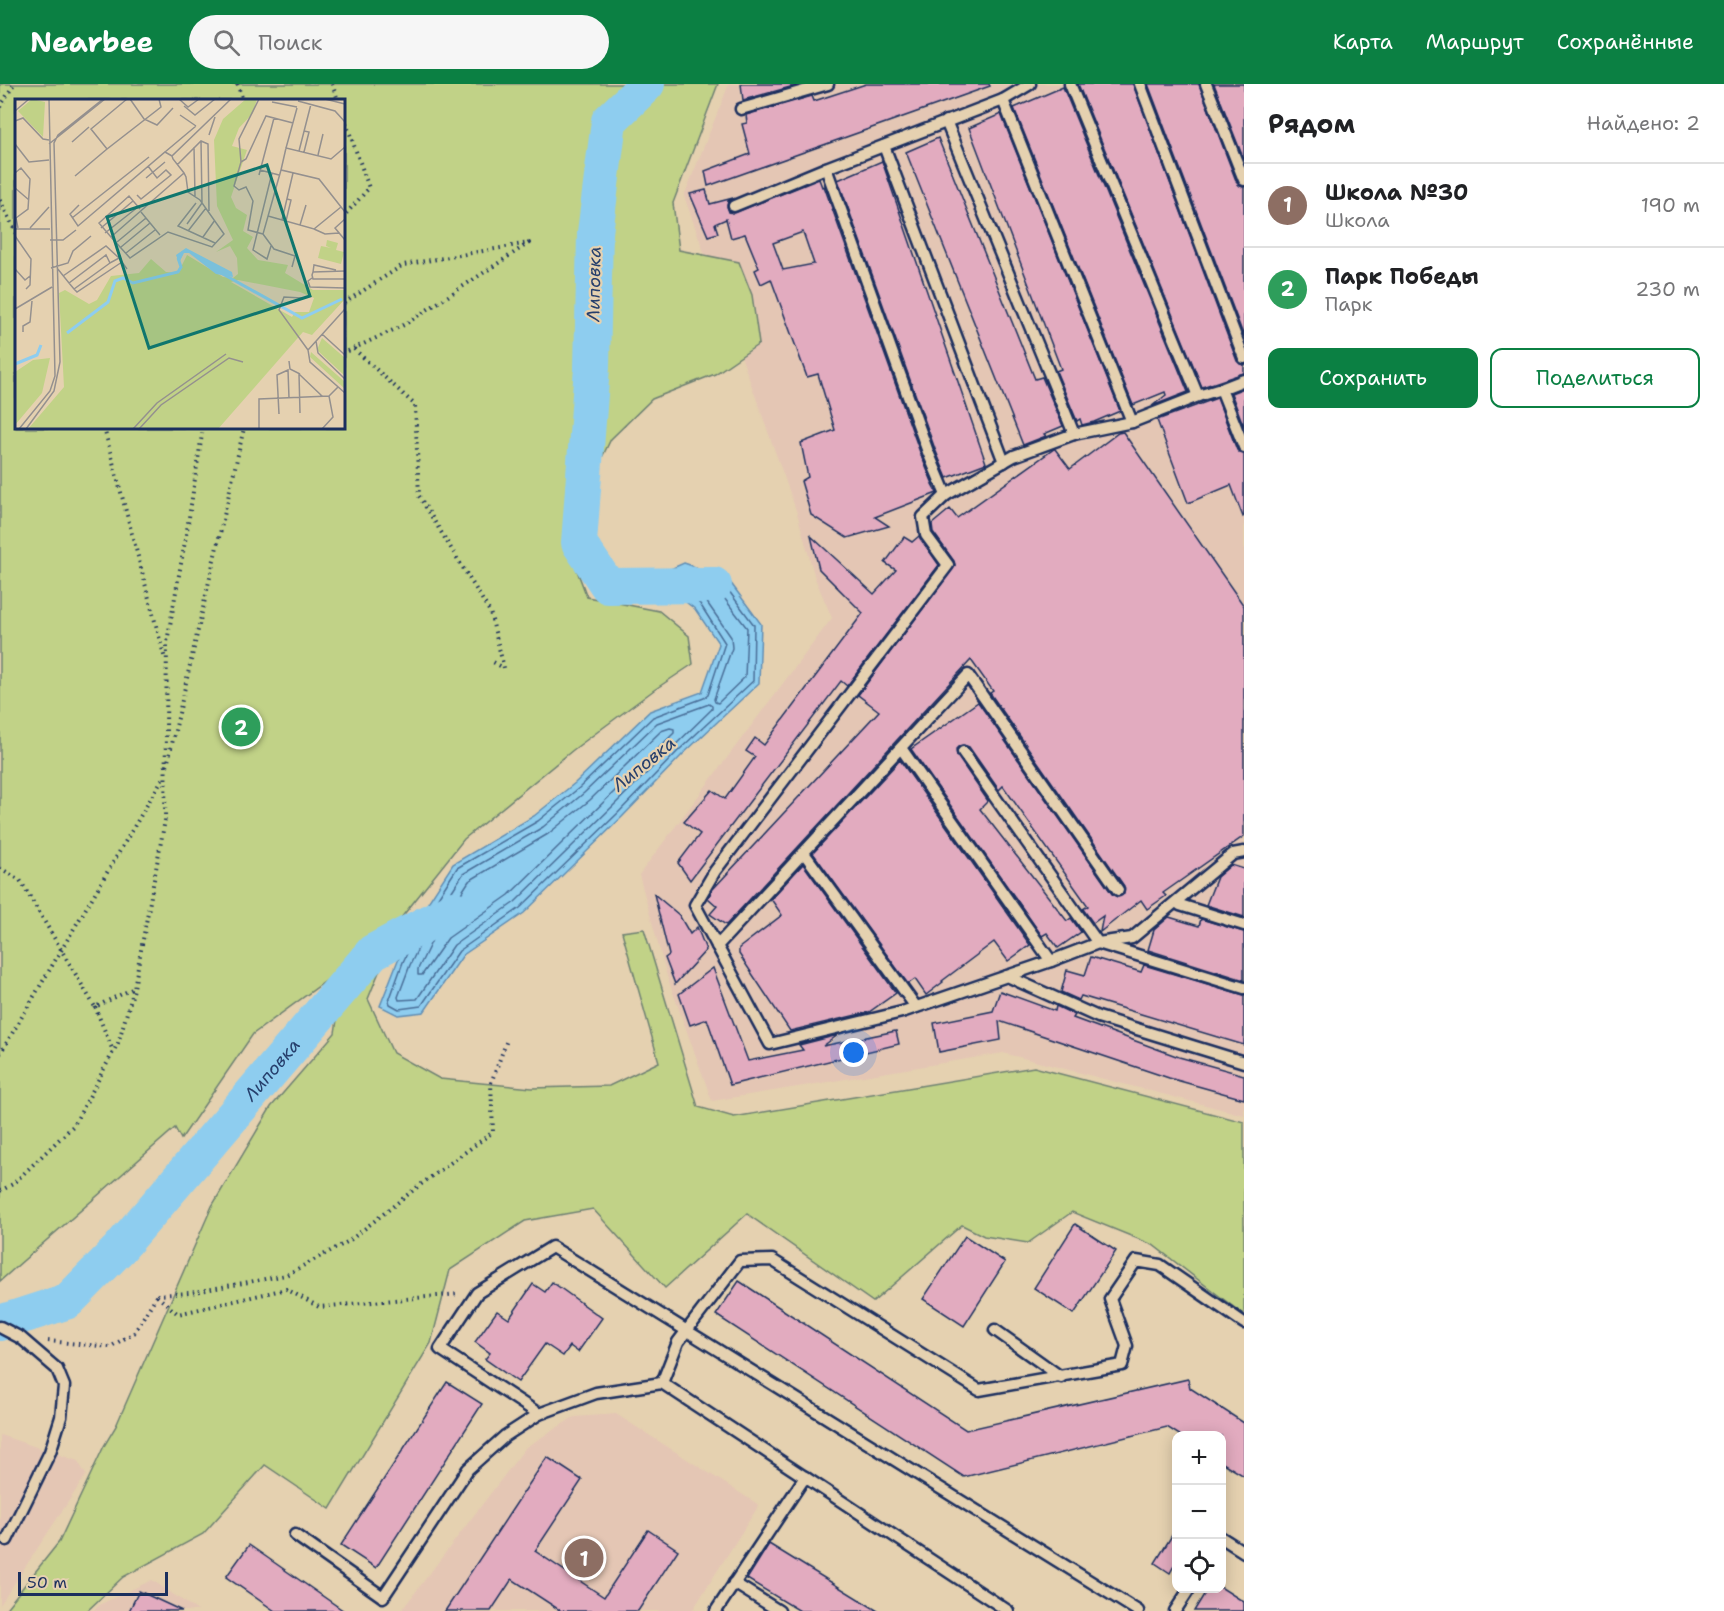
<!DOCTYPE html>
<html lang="ru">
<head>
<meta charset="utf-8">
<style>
	:root { --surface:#fff; --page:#f6f6f6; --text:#202124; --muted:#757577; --line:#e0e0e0; --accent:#0b8043 }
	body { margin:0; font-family:"Shantell Sans",sans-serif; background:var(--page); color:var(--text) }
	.controls { position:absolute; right:18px; bottom:18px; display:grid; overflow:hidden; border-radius:12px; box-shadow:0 3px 15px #0003 }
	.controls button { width:54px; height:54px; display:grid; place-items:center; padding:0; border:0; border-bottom:2px solid var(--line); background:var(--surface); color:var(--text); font:30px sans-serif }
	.scale { position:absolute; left:18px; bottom:15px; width:150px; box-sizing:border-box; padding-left:6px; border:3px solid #1b2f5e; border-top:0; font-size:16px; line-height:21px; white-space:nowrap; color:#1b2f5e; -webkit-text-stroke:4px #e5d1b0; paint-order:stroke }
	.you { position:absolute; left:854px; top:969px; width:21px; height:21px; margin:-15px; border:4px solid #fff; border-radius:50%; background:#1a73e8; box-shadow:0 0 0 9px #1a73e833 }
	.badge { display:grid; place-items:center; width:39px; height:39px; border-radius:50%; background:var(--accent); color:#fff; font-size:20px; font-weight:700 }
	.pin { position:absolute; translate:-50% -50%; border:3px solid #fff; box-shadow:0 2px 6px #0006 }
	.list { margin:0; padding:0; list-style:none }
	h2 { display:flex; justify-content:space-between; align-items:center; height:78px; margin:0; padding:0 24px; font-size:26px }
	h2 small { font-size:20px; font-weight:400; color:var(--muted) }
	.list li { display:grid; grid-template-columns:39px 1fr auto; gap:18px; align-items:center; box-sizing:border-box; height:84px; padding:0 24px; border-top:2px solid var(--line) }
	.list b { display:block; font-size:22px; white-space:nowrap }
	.list p { margin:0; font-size:20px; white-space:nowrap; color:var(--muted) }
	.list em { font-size:20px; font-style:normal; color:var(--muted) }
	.actions { display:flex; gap:12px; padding:18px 24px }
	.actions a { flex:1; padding:14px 0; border:2px solid var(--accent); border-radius:12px; text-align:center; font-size:21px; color:var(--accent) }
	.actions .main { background:var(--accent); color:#fff }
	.icon { flex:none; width:33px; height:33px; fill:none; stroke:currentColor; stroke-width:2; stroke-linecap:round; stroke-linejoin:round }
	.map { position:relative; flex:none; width:1244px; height:1527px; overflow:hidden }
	header { display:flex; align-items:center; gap:36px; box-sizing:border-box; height:84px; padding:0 30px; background:var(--accent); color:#fff }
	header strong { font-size:28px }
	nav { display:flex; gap:33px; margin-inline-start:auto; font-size:21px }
	.search { width:420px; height:54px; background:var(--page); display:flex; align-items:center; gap:15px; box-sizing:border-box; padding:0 21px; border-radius:33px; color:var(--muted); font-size:22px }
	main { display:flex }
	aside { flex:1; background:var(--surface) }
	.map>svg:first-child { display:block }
</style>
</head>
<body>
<header>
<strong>Nearbee</strong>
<div class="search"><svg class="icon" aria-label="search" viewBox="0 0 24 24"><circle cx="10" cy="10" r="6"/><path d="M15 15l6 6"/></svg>Поиск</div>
<nav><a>Карта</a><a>Маршрут</a><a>Сохранённые</a></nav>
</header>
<main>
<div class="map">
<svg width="1244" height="1527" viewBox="0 0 1244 1527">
	<rect width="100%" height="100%" fill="#e5d1b0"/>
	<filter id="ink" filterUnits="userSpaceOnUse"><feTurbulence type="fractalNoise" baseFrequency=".0167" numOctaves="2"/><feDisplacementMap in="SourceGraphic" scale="12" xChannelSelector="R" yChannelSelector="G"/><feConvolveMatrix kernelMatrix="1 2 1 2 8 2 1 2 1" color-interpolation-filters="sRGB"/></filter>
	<g filter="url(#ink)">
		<g fill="#e4c6b4">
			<path d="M729,0H1244V1031L1003,969L712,1017L667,892L639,791L832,534L815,494L797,429L684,112Z"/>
			<path d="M616,1330L759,1421L692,1527H401L526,1363L574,1333Z"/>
			<path d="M0,1351L78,1377L86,1391L0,1521Z"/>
			<path d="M152,1496L198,1527H93L101,1520Z"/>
		</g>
		<path fill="#c1d287" stroke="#6e8072" stroke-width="1.5" fill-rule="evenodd" d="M0,0H718L673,119L679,166L739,178L752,211L759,260L715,290L652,315L611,355L564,452L587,513L659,527L689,552L693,580L654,606L573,666L464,755L401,834L368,915L393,969L440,995L532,1004L609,1002L659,978L622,848L644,845L698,1023L734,1033L1034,983L1244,1038V1231L1153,1161L1072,1128L1028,1159L984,1152L962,1141L873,1218L747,1130L665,1204L593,1125L525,1137L450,1186L431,1259L330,1425L265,1381L203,1450L123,1493L87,1527H4L59,1458L104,1362L116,1342L212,1122L271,1023L335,949L345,883L253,950L181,1055L175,1044L0,1197ZM16,16H344V344H16Z"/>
		<path fill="#8ecdef" stroke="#608eb5" stroke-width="1.5" d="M684,479L727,494L761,540L759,599L683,670L622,733L524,829L463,871L424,928L398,931L380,922L398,876L416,837L453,780L534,732L575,699L650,627L702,608L719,560L695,525L652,493Z"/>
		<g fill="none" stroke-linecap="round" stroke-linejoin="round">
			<g stroke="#496e98" stroke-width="1.5">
				<path d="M684,486L723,499L754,541L753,597L679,666L618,729L520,824L459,867L421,922L399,925L390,920L389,917L403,878L421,840L457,784L538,737L579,704L653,633L704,614L708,611L725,559L700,520L668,496V492Z"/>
				<path d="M686,494L718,506L747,544L745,593L718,619L715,618L714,615L732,564L731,553L706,517L684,499V496Z"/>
				<path d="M709,620L712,622V625L515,818L454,861L417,915L399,916L398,913L410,881L428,844L463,790L543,743L584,709L657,639Z"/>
				<path d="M670,644L674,645V649L509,811L448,854L422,891H418V885L436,848L469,797L548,750L590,716L661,647Z"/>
			</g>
			<g stroke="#8ecdef" stroke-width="36">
				<path d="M647,0L609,37L595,149L592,283L579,459L608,502L714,501"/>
				<path id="s1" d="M0,1239L68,1217L119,1165L373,868L454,825"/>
			</g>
		</g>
		<g fill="#e2abbf" stroke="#1b2f5e" stroke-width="1.5" fill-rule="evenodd">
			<path d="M741,0H801L743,16Z"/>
			<path d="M866,0H989L990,2L708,102L705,87L750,70L742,40L747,39L746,31L812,12L814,17Z"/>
			<path d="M1078,0H1133L1237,277L1240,280L1244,281V289L1202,303Z"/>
			<path d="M1148,0H1199L1237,99L1240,102L1244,103V253Z"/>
			<path d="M1214,0H1244V76Z"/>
			<path d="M1063,3L1188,308L1152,322L1166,311L1165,308L1133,321L1014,24Z"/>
			<path d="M1001,30L1120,327L1094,338L1082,341L1080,335L1077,337L1056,287L1061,285L969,44Z"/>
			<path d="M938,54L1035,295L1042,293L1063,342L1044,350L1046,352L1023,361L906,68Z"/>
			<path d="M882,77L986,379L947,394L935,365L838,96Z"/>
			<path d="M819,95L822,103L824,102L921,371L933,400H932L937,409L875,433L889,442L847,454L811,431L801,397L808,393L801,359L835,346L818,290L807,293L771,195L761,200L755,186L759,184L745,150L731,154L726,135L715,140L718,149L708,152L690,110L706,106L710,120L733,114L728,117L727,122L729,128L734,129ZM803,148L814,180L783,186L773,159Z"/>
			<path d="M1244,304V343L1231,309Z"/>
			<path d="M1217,314L1237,366L1240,369L1244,370V432L1243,433L1231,401L1188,419L1157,336Z"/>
			<path d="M1123,348L1244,522V752L1163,809L1166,812L1147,825L1141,816L1100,848L1103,832L1093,839L1083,825L1088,822L1003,702L999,706L969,663L963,661L959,662L956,665L957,672L988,717L980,725L1067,837L1071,834L1081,848L1058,864L1047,849L1042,852L911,665L978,618L1112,810L1118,813L1124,810V802L990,609L993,607L971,576L726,841L710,830L717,822L708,814L713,805L879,627L858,611L955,482L954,477L933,448L932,440L950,425L957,434L1054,365H1055L1070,385L1118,349Z"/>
			<path d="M811,452L874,510L896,486L885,479L904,453L912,458L919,452L939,481L847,602L841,597L690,796L678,779L700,750L684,738L712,706L725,715L755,673L746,667L755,654L764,661L863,529L819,485Z"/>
			<path d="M900,676L1030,861L1008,877L994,858L942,897L943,898L926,911L915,895L908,900L813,769Z"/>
			<path d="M803,780L896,909L869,928L790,947L739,870V864L782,831L771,815Z"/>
			<path d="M1231,781L1244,785V833L1206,821L1217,793Z"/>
			<path d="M654,810L679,831L690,850L697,843L706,866L675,900L665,874L669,871Z"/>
			<path d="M1169,833L1199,842L1201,835L1244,848V896L1148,866L1154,846Z"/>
			<path d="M1091,873L1141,888L1144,881L1244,911V961L1081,912L1079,916L1061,908L1067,886L1085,891Z"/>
			<path d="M713,884L748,977L803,966L799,961L838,951L823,962L896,947L899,960L730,1001L707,935L690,941L679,910Z"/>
			<path d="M1000,907L1055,927L1056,922L1075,931L1073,934L1179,973L1244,991V1015L1169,994L999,937L1001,956L939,968L934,939L993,927Z"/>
			<path d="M1075,1140L1116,1167L1074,1230L1034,1204Z"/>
			<path d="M965,1152L1005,1178L964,1242L923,1215Z"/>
			<path d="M739,1197L966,1346L1188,1295L1190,1304L1244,1339V1392L1221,1378V1352H1181L1167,1343L964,1393L716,1231Z"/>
			<path d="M552,1198L602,1234L578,1268L570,1262L563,1272L545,1260L518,1298L485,1275L490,1269L475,1258L497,1227L509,1235L533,1200L545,1208Z"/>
			<path d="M447,1298L482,1320L376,1484L341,1461Z"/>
			<path d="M547,1373L582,1396L535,1467L604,1513L648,1446L678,1466L638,1527H561L512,1495L491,1527H445Z"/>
			<path d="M1176,1445V1478L1170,1489L1155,1479Z"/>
			<path d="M769,1460L878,1527H800L747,1495Z"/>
			<path d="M249,1461L344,1527H275L226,1493Z"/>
			<path d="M1208,1504H1222L1244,1518V1527H1194Z"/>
			<path d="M139,1507L182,1527H129Z"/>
		</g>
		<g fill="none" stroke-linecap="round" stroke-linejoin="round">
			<defs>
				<g id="lane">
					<path d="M1030,0L1003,16L826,84L928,368L946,411L923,433L926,451L948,481L715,787L695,821L770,960L902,928L1051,877L1098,859L1132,854L1233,770L1244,768"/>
					<path d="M1070,0L1198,312L1221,305L1244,363"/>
					<path d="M1140,0L1244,274"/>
					<path d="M1206,0L1244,96"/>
					<path d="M1003,16L1132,338"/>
					<path d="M741,25L828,0"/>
					<path d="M946,37L1074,350"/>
					<path d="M884,62L1004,378"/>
					<path d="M734,122L826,84"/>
					<path d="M1221,305L1244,296"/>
					<path d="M946,411L1014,372L1074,350L1132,338L1198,312"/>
					<path d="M901,664L1051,877"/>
					<path d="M963,668L1098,859L1244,904"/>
					<path d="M804,769L916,923"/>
					<path d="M1180,821L1244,841"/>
					<path d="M717,862L968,591L1118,806"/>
					<path d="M1007,892L1098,933L1244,978"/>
					<path d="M0,1243L21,1254L57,1285L64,1302L61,1333L50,1368L7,1456"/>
					<path d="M995,1246L1061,1293"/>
					<path d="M662,1299L678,1258L740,1177L772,1176L979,1306L1122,1281L1127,1262L1110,1215L1136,1177L1160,1181L1244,1239"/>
					<path d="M539,1330L440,1265L477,1209L552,1163L1138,1527"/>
					<path d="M295,1451L383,1513L468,1385L505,1352L539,1330L596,1309L662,1299L1008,1527"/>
					<path d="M1222,1454L1244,1468"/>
					<path d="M734,1499L779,1527"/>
					<path d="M716,1527L805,1393"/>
					<path d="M1175,1527L1190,1504"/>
				</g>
			</defs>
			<use href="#lane" stroke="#1b2f5e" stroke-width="15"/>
			<g stroke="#1b2f5e" stroke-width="4" stroke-dasharray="1.5 4.5" stroke-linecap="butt">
				<path d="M237,0L243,16"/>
				<path d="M332,0L338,16"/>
				<path d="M0,23L14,0"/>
				<path d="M344,33L369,104L344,132"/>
				<path d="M0,116L16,149"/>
				<path d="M344,219L403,181L529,159L404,241L344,269"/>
				<path d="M354,265L415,321L419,412L490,528L504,584L491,577"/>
				<path d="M104,344L165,575"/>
				<path d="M167,682L244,344"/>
				<path d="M0,784L20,796L95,923L134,904L165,736L167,558L187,446L203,344"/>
				<path d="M95,923L113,967"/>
				<path d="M0,970L164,692"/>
				<path d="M0,1107L13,1100L74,1041L118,959L134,905"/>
				<path d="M157,1211L190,1209L286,1191L349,1157L420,1101L493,1048L491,999L507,956"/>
				<path d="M157,1212L178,1230L286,1205L319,1223L459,1210"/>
				<path d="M48,1257L110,1263L134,1249L157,1211"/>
			</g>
			<use href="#lane" stroke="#e5d1b0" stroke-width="10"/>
		</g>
	</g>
	<g text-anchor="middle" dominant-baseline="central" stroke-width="4.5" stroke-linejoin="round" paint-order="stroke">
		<g font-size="18" font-style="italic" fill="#263f6c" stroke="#e5d1b0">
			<text transform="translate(594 200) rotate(-89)">Липовка</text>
			<text transform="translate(644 680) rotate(-39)">Липовка</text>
			<text stroke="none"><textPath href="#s1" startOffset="380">Липовка</textPath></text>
		</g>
	</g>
	<g transform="translate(15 15)">
		<rect width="330" height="330" fill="#e5d1b0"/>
		<path d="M17,0L30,3L28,38L3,12ZM231,0H242L238,14L224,29L217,47L232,51L216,98L221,109L232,116L228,132L238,138L232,149L243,161L273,166L270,174L298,191H330V200L297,236L288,233L203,330H13L49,288L44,194L50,191L74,205L82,201L96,177L124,174L136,160L151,173L163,174L172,156L208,178L218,179L223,175L222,159L215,147L201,153L218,141L202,107L199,41L208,20ZM223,181L285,193L299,199L294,213H280L277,218L216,183ZM312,141L323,144L321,151L329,153L326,165L303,159L306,147L316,149L311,147ZM307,239L330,259V277L302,251ZM296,253L330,283V290L295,258ZM35,259L27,294L0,326V273L18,261Z" fill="#c1d287" fill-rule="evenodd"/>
		<path d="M171,149L217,173L218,178L201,175L174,154H169L164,164L161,156Z" fill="#8ecdef"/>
		<path fill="none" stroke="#8ecdef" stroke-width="3" d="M206,174L287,219L327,200M52,234L93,203L100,182L108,179L118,184L163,173L166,168L163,159M0,265L22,256L26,246"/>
		<path fill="none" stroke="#94908f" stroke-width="1.5" d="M112,0L76,30L92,50L146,8L144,0M115,0L129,20L142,26L158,9M164,0L173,8L184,0M244,0L224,40L226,63L219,87L224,91L231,88L238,102L233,131L248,135M310,0L330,5M283,2L320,12L330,23M257,3L282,8M169,7L180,16L200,0M282,9L271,49L316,60L330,48M0,12L14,0M165,16L181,27M0,22L8,19L28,40L34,41M289,32L294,33L289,53M194,36L200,18M57,43L74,28M0,45L14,63L34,61M34,45L90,0M179,48L180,97M284,52L296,5M150,53L181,27M303,56L308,35M226,63L231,60L251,17L278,24M162,66L186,42L193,45L194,112M245,71L264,76M266,71L271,49M0,74L6,69L15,80L13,110L1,119L3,129M169,74L96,138L115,159L153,133L197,148L209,135L185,101L173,93L171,78L169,74L158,60L157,57L216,0M244,76L259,19M60,77L92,50M131,79L150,63M0,89L14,101M122,96L126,100L156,76L151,71L142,79L133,67M181,104L163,127L200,144M64,106L55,115L63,127L150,53L157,57M126,113L145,136M253,117L299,130L326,108M57,119L134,58M330,120L320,129L330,141M267,121L278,74M271,122L276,101L272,100M172,125L187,104L186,42M285,126L291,106M15,129L34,108M86,129L118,102M0,130H35M299,130L310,135L324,134M173,132L191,109M90,134L123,108M0,137L16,160L15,186L11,190M96,138L84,124L114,97L125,110M188,138L200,121M35,141H48L61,131M102,143L131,119M256,147L252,160L238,151L257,74M106,148L135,124M111,154L140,131M277,168L280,157L259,150L248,135L266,71L304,80L330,113M36,169L53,164L58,152L76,137M42,169L54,184L91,156L95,164L104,159L112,170M0,170L10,181L15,177M330,172L298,173L297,176L298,180H330M298,173L299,166L321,171M48,177L91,147L104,159M297,179L293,182L295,188L330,189M54,184L59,190L95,164M59,190L62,193L107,163M287,199L269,198L264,211L293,251M0,210L37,188M8,233V227L15,223L17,202M307,235L330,256M301,242L303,254L330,280M293,251L295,263L330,294M293,251L330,210M274,262L275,270L285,275M285,314L284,275L307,297M264,315L262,276L273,271L274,299M4,330L35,292L40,277L34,0M11,330L39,292L45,263L39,44L43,36L88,0M118,330L142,304L211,255M124,330L146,306L214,259L228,263M244,330V300L314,297L323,288M307,330L318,318L314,297"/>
		<path fill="#0f766e" fill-opacity="0.15" stroke="#0f766e" stroke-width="3" d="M252,66L295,197L134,249L92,118Z"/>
		<rect width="330" height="330" fill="none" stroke="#1b2f5e" stroke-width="3"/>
	</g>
</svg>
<div class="controls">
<button>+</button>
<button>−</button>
<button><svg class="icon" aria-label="locate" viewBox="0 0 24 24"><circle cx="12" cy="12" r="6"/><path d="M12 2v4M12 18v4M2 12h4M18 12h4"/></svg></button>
</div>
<div class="scale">50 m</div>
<div class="you"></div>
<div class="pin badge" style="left:584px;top:1474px;background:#8d6e63">1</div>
<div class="pin badge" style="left:241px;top:643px;background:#2e9e5b">2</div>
</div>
<aside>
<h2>Рядом<small>Найдено: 2</small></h2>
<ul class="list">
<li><span class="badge" style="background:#8d6e63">1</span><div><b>Школа №30</b><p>Школа</p></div><em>190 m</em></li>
<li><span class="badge" style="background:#2e9e5b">2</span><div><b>Парк Победы</b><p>Парк</p></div><em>230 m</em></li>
</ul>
<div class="actions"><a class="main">Сохранить</a><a>Поделиться</a></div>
</aside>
</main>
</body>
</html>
